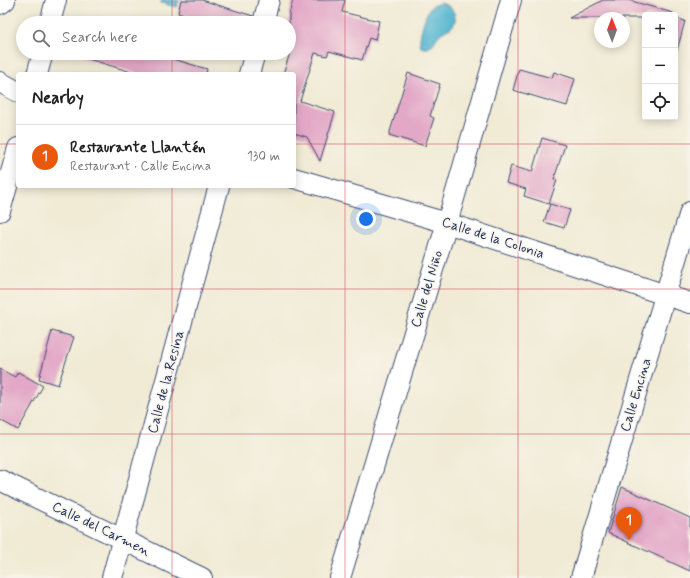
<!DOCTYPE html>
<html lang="en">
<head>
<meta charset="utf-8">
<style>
	:root { --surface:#fff; --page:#f6f6f6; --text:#222; --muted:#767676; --line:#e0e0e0; --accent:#ea580c }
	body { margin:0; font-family:Mynerve,sans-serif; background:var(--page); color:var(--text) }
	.controls { position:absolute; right:12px; top:12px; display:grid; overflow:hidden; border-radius:4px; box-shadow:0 2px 10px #0003 }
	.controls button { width:36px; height:36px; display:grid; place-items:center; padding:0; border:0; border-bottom:1px solid var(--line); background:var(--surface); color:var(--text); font:20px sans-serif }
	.compass { position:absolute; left:594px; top:12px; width:36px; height:36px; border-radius:50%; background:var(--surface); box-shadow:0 2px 10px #0003; rotate:359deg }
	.you { position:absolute; left:366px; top:219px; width:14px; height:14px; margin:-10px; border:3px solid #fff; border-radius:50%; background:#1a73e8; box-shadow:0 0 0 6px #1a73e833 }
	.badge { display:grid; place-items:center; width:26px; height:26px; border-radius:50%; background:var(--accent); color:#fff; font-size:13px; font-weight:700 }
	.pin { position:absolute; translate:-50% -33px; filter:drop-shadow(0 1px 2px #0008) }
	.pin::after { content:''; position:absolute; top:21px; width:14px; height:12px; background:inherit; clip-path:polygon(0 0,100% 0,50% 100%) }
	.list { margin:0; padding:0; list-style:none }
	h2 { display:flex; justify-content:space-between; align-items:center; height:52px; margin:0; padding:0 16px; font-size:17px }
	h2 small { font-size:13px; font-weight:400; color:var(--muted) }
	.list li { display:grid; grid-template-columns:26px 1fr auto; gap:12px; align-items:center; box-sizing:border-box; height:64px; padding:0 16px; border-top:1px solid var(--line) }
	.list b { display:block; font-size:15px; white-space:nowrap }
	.list p { margin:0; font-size:13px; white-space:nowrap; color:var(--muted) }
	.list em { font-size:13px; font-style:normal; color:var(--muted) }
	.icon { flex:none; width:22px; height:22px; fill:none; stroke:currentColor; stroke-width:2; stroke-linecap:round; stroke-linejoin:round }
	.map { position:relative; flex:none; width:690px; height:578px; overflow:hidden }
	.search { position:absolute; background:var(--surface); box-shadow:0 2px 10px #0003; left:16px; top:16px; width:280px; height:44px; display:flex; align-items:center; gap:10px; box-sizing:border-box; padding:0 14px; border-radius:22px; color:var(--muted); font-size:15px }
	.panel { position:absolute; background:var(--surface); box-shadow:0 2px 10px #0003; left:16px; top:72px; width:280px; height:116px; border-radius:4px }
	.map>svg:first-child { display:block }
</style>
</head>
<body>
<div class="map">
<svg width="690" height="578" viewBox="0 0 690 578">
	<rect width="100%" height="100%" fill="#f7f3e8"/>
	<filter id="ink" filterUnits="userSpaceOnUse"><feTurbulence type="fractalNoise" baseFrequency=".025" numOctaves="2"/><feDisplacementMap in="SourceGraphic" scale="8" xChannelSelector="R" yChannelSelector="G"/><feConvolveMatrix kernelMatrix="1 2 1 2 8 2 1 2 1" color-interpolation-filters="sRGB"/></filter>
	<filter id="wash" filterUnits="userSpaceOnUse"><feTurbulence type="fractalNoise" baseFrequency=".012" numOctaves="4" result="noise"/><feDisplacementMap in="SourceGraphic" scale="16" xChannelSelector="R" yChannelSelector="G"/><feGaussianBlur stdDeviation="0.9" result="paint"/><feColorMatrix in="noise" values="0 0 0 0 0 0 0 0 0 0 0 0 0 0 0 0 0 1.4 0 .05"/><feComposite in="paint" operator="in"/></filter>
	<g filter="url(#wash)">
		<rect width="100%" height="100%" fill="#f1ebd5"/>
		<g fill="#52b6d0" stroke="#367297">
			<path d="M162,0H179L177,7L161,3Z"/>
			<path d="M441,3C451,6 456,12 455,22C451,30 446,29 440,34C436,38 434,44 430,47C427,49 424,48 421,47C417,41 425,14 430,8C433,5 437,4 441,3Z"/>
		</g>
		<g id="blocks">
			<g fill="#e3a8c7">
				<path d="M181,0H202L253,16L252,23H208L178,13Z"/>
				<path d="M293,0H345L342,12L379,21L375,40L369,38L362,60L329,51L327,56L315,53L300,101L335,112L320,161L307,137L294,133V74H283L289,56V14Z"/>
				<path d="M603,0H628L673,13V15H645V18H569Z"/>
				<path d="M675,18L685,21L675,58Z"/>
				<path d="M83,53H167L166,57L207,69L206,74H138L82,57Z"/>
				<path d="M519,69L552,78L554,72L575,79L567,106L513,90Z"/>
				<path d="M408,73L440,84L430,116L434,118L425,146L389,135Z"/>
				<path d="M542,138L565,145L554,179L557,180L549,204L524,196L526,189L506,183L511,166L532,172Z"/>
				<path d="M550,204L570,210L564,228L544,222Z"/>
				<path d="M52,331L74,337L58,385L39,379Z"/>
				<path d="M0,369L15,377L18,372L43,386L18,430L0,420Z"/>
				<path d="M622,487L690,518V571L608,533Z"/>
			</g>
		</g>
	</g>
	<g filter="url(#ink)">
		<use href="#blocks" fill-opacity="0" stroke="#3b4b70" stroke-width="1"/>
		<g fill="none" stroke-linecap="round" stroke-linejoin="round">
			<defs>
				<g id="minor">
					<path d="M50,23L56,0"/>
					<path d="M263,23L269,0"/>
					<path d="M37,74L43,53"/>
					<path d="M249,74L255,53"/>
					<path d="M0,82L18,92"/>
					<path d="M294,178L447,223L690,303"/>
					<path d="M0,211L18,148"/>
					<path d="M0,480L202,578"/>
					<path d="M112,578L219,186"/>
					<path d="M340,578L447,223L511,0"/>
					<path d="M581,578L690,212"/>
				</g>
				<path id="tertiary" d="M0,3L4,0"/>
			</defs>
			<use href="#minor" stroke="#3b4b70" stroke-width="22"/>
			<use href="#tertiary" stroke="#3b4b70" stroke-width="24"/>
			<use href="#minor" stroke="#fff" stroke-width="20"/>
			<use href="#tertiary" stroke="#fff" stroke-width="22"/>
		</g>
	</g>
	<path fill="none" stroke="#d1495b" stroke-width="1" stroke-opacity="0.55" d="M172,0V23M345,0V578M518,0V578M172,53V74M0,144H18M294,144H690M172,186V578M0,289H690M0,434H690"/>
	<g text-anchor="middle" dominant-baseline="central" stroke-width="3" stroke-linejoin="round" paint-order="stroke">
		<g font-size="14" fill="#1b2f5e" stroke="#f7f3e8">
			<text transform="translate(493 238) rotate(18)">Calle de la Colonia</text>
			<text transform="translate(427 289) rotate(-73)">Calle del Niño</text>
			<text transform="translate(166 382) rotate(-75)">Calle de la Resina</text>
			<text transform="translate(636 395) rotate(-73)">Calle Encina</text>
			<text transform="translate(101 529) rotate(26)">Calle del Carmen</text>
		</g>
	</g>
</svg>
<div class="controls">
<button>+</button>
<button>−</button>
<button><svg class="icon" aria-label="locate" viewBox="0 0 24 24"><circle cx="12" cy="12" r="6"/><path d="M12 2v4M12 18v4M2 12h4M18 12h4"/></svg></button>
</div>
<svg class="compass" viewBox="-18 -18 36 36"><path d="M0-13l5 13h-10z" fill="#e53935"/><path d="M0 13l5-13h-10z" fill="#767676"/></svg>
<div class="you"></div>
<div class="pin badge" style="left:629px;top:540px">1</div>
<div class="search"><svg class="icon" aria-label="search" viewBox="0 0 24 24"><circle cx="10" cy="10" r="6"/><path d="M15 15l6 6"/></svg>Search here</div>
<section class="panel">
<h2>Nearby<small></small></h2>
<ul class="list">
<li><span class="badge">1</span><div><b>Restaurante Llantén</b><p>Restaurant · Calle Encina</p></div><em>130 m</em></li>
</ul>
</section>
</div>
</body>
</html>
